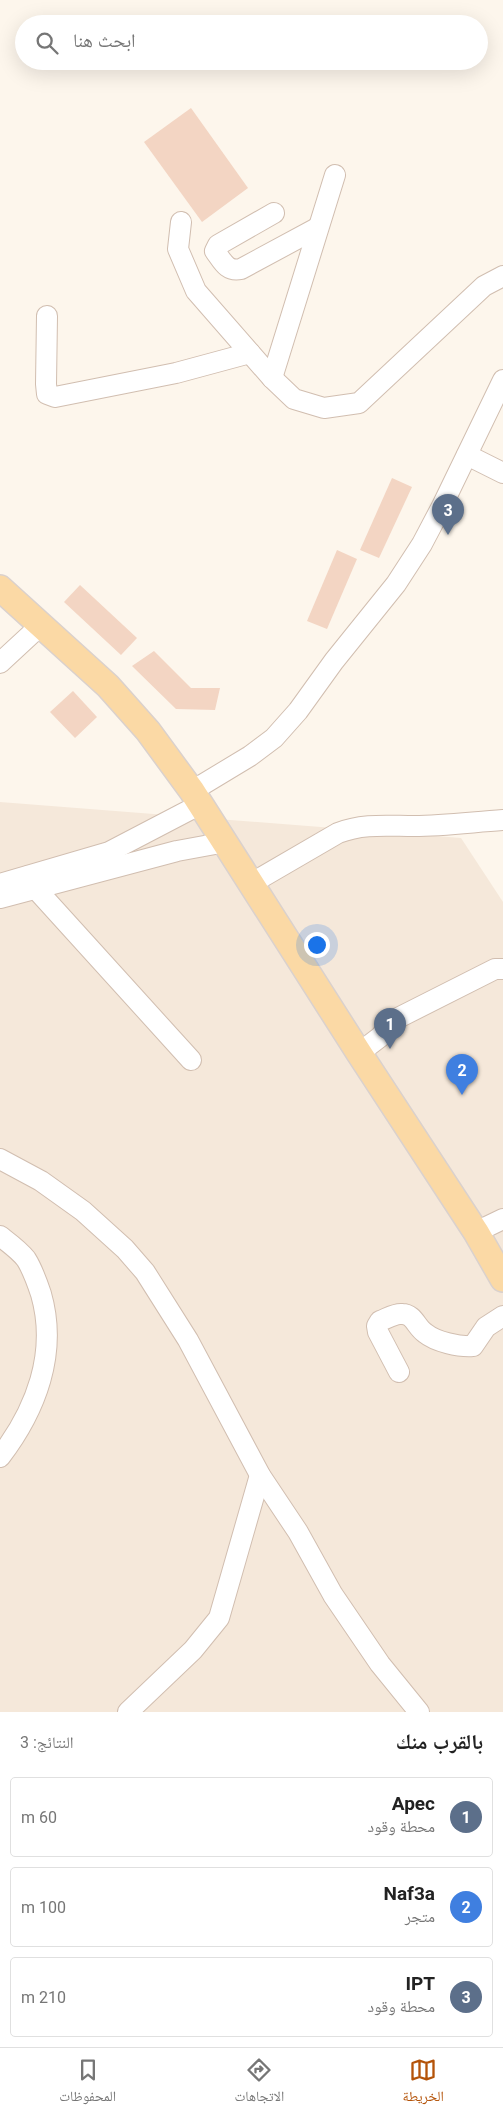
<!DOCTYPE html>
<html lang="ar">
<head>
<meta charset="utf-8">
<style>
	:root { --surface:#fff; --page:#f6f6f6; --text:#222; --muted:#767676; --line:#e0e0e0; --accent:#b45309 }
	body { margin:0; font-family:Roboto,"Noto Naskh Arabic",sans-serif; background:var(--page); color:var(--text); direction:rtl }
	.you { position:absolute; left:316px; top:944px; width:18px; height:18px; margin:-12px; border:4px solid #fff; border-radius:50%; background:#1a73e8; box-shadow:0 0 0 8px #1a73e833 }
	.badge { display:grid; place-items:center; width:32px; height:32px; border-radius:50%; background:var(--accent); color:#fff; font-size:16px; font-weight:700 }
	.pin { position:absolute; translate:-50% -41px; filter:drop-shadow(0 1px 2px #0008) }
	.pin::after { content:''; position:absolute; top:26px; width:18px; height:15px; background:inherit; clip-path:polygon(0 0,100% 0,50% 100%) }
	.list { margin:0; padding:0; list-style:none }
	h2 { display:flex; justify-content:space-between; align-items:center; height:65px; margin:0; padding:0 20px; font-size:21px }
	h2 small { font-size:16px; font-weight:400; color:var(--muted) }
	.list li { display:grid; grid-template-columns:32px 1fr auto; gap:15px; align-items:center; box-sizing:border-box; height:80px; margin:0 10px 10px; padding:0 10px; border:1px solid var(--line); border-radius:5px }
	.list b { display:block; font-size:19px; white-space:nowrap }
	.list p { margin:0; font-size:16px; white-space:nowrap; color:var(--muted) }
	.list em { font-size:16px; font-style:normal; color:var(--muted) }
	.icon { flex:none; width:28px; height:28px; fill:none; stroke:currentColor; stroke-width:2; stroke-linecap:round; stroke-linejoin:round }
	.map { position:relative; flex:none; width:503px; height:1712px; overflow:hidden; direction:ltr }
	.search { position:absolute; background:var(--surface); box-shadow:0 5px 20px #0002; left:15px; right:15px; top:15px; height:55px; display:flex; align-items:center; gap:12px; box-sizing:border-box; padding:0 18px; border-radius:28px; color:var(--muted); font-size:19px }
	.sheet { height:335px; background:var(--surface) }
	nav { display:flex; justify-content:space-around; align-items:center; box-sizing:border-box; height:70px; border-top:1px solid var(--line); background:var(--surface); font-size:14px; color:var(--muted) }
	nav a { display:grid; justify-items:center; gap:2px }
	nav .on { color:var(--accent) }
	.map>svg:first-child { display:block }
</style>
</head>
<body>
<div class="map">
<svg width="503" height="1712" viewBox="0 0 503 1712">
	<rect width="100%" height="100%" fill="#fdf6ec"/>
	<path fill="#f5e8da" d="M0,802L461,838L503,902V1712H0Z"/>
	<g fill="#f3d5c3">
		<path d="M191,108L248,188L202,222L144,142Z"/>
		<path d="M392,478L412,487L379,558L360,550Z"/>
		<path d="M337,550L357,559L327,629L307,621Z"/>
		<path d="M80,585L137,638L121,655L64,602Z"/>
		<path d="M154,651L191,688H220L215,710L176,709L132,666Z"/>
		<path d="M73,691L97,717L75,738L50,712Z"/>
	</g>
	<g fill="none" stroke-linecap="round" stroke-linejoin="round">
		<defs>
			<g id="minor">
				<path d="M274,213L218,245L215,251C223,262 227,272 241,269L317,228"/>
				<path d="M181,222L178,249L196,291L272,378L294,399L324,408L359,403L484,286L503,276"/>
				<path d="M47,316L46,384L47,394L55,397L176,373L250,353"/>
				<path d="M272,378L335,175"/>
				<path d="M467,455L503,473"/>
				<path d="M0,663L41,625"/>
				<path d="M192,791L250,756L274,738L298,711L334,661L396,584L422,544L442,506L503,380"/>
				<path d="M28,876L36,889L191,1060"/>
				<path d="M252,883L338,833C363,823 388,826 414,826C444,826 473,822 503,820"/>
				<path d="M0,884L109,852L201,804"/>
				<path d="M0,898L177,851L226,842"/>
				<path d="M359,1053L380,1037L394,1020L495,969H503"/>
				<path d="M0,1159L41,1181L83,1211L125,1249L145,1272L188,1340L260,1475L298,1532L333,1595L380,1664L419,1712"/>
				<path d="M476,1232L503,1219"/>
				<path d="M0,1236C9,1243 19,1250 26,1259C33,1270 37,1282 41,1294C58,1353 36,1410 0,1457"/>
				<path d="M399,1372L378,1332L377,1326L380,1321C386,1319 395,1313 402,1314C414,1314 416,1327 425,1333C436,1342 459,1347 473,1346L486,1327L503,1316"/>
				<path d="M128,1712L193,1650L219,1618L260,1475"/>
			</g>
			<path id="major" d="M0,588L108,686L148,731L192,791L359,1053L476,1232L503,1279"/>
		</defs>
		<use href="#minor" stroke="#d1beb0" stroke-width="22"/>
		<use href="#major" stroke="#dad1cd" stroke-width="28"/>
		<use href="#minor" stroke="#fff" stroke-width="20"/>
		<use href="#major" stroke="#fbd9a5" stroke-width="25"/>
	</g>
</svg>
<div class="you"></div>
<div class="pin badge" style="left:390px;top:1049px;background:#5c6f8a">1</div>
<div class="pin badge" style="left:462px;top:1095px;background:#3f7fe0">2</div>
<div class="pin badge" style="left:448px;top:535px;background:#5c6f8a">3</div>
<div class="search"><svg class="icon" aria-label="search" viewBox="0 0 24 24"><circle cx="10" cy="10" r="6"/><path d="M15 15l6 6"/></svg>ابحث هنا</div>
</div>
<section class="sheet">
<h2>بالقرب منك<small>النتائج: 3</small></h2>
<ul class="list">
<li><span class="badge" style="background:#5c6f8a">1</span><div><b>Apec</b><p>محطة وقود</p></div><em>60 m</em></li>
<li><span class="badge" style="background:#3f7fe0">2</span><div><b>Naf3a</b><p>متجر</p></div><em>100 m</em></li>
<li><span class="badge" style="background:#5c6f8a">3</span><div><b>IPT</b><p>محطة وقود</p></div><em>210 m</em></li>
</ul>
</section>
<nav>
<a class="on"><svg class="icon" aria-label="map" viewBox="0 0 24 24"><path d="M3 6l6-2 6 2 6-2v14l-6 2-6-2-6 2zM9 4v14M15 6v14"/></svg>الخريطة</a>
<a><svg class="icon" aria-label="directions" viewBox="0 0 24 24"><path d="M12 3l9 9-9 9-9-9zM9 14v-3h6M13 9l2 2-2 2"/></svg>الاتجاهات</a>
<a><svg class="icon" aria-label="saved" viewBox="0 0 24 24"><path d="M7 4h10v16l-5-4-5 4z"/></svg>المحفوظات</a>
</nav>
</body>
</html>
